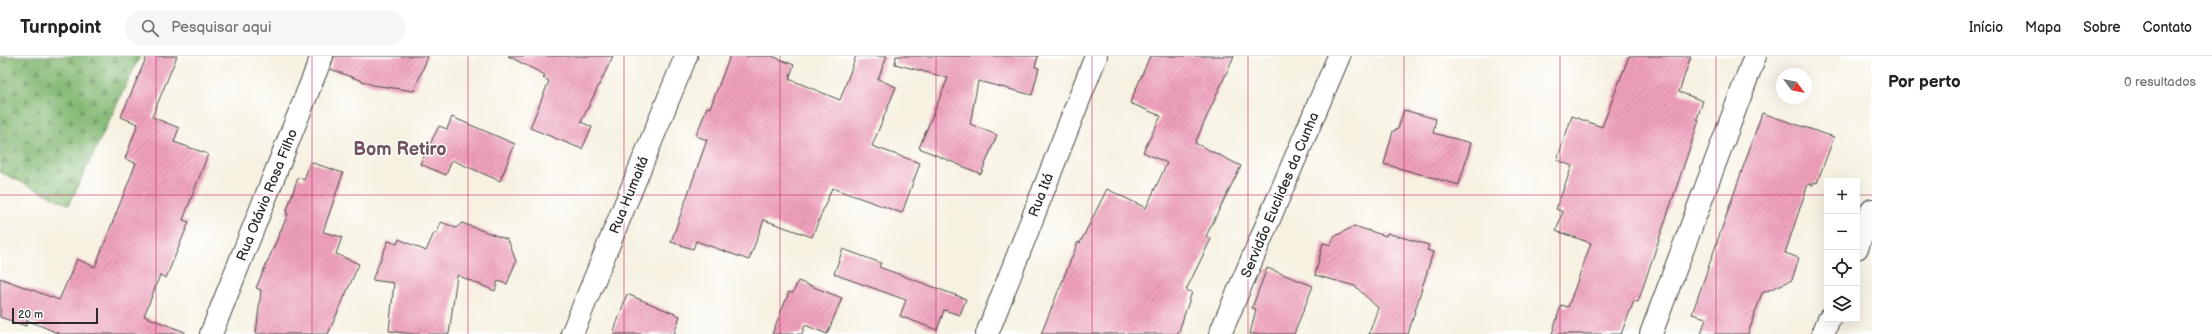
<!DOCTYPE html>
<html lang="pt">
<head>
<meta charset="utf-8">
<style>
	:root { --surface:#fff; --page:#f6f6f6; --text:#222; --muted:#767676; --line:#e0e0e0 }
	body { margin:0; font-family:"Balsamiq Sans",sans-serif; background:var(--page); color:var(--text) }
	.controls { position:absolute; right:12px; bottom:12px; display:grid; overflow:hidden; border-radius:0px; box-shadow:0 4px 16px #0002 }
	.controls button { width:36px; height:36px; display:grid; place-items:center; padding:0; border:0; border-bottom:1px solid var(--line); background:var(--surface); color:var(--text); font:20px sans-serif }
	.compass { position:absolute; left:1776px; top:12px; width:36px; height:36px; border-radius:50%; background:var(--surface); box-shadow:0 4px 16px #0002; rotate:122deg }
	.scale { position:absolute; left:12px; bottom:10px; width:86px; box-sizing:border-box; padding-left:4px; border:2px solid #2b2b2b; border-top:0; font-size:11px; line-height:14px; white-space:nowrap; color:#2b2b2b; -webkit-text-stroke:3px #fff; paint-order:stroke }
	.list { margin:0; padding:0; list-style:none }
	h2 { display:flex; justify-content:space-between; align-items:center; height:52px; margin:0; padding:0 16px; font-size:17px }
	h2 small { font-size:13px; font-weight:400; color:var(--muted) }
	.icon { flex:none; width:22px; height:22px; fill:none; stroke:currentColor; stroke-width:2; stroke-linecap:round; stroke-linejoin:round }
	.map { position:relative; flex:none; width:1872px; height:278px; overflow:hidden }
	header { display:flex; align-items:center; gap:24px; box-sizing:border-box; height:56px; padding:0 20px; background:var(--surface); border-bottom:1px solid var(--line) }
	header strong { font-size:19px }
	nav { display:flex; gap:22px; margin-inline-start:auto; font-size:14px }
	.search { width:280px; height:36px; background:var(--page); display:flex; align-items:center; gap:10px; box-sizing:border-box; padding:0 14px; border-radius:22px; color:var(--muted); font-size:15px }
	main { display:flex }
	aside { flex:1; background:var(--surface) }
	.map>svg:first-child { display:block }
</style>
</head>
<body>
<header>
<strong>Turnpoint</strong>
<div class="search"><svg class="icon" aria-label="search" viewBox="0 0 24 24"><circle cx="10" cy="10" r="6"/><path d="M15 15l6 6"/></svg>Pesquisar aqui</div>
<nav><a>Início</a><a>Mapa</a><a>Sobre</a><a>Contato</a></nav>
</header>
<main>
<div class="map">
<svg width="1872" height="278" viewBox="0 0 1872 278">
	<defs>
		<pattern id="forest-firs" width="22" height="20" patternUnits="userSpaceOnUse"><rect width="22" height="20" fill="#85b975"/><path d="M5 1l3.5 6h-7zM16 11l3.5 6h-7z" fill="#6d9760"/></pattern>
		<pattern id="building-hatch" width="6" height="6" patternUnits="userSpaceOnUse"><rect width="6" height="6" fill="#f0a0bc"/><path d="M-1 1l2-2M0 6l6-6M5 7l2-2" fill="none" stroke="#c38399"/></pattern>
	</defs>
	<rect width="100%" height="100%" fill="#fff"/>
	<filter id="ink" filterUnits="userSpaceOnUse"><feTurbulence type="fractalNoise" baseFrequency=".025" numOctaves="2"/><feDisplacementMap in="SourceGraphic" scale="8" xChannelSelector="R" yChannelSelector="G"/><feConvolveMatrix kernelMatrix="1 2 1 2 8 2 1 2 1" color-interpolation-filters="sRGB"/></filter>
	<filter id="wash" filterUnits="userSpaceOnUse"><feTurbulence type="fractalNoise" baseFrequency=".012" numOctaves="4" result="noise"/><feDisplacementMap in="SourceGraphic" scale="16" xChannelSelector="R" yChannelSelector="G"/><feGaussianBlur stdDeviation="0.9" result="paint"/><feColorMatrix in="noise" values="0 0 0 0 0 0 0 0 0 0 0 0 0 0 0 0 0 1.4 0 .05"/><feComposite in="paint" operator="in"/></filter>
	<g filter="url(#wash)">
		<rect width="100%" height="100%" fill="#f6f1e1"/>
		<path fill="url(#forest-firs)" stroke="#587250" d="M0,0H140L69,149L0,116Z"/>
		<g id="blocks">
			<g fill="url(#building-hatch)">
				<path d="M147,0H177L152,61L179,72L174,86L208,98L183,164L189,166L166,222L160,219L144,260L185,276V278H60L27,264L26,270L0,261V222L59,244L77,203L95,211L136,107L125,103L138,68L121,61Z"/>
				<path d="M334,0H428L414,35L373,29L330,13Z"/>
				<path d="M508,0H613L581,66L592,71L582,93L530,72L549,25L543,22L545,19Z"/>
				<path d="M730,0H772L794,9L789,23L840,44L856,0H887L878,23L896,31L872,90L920,107L902,157L832,132L812,181L764,164L749,204L696,185L693,193L671,186L707,84L696,80L707,51L710,52Z"/>
				<path d="M896,0H1038L1035,11L1039,12L1032,39L978,25L970,68L997,79L981,118L919,92L948,22L895,8Z"/>
				<path d="M1150,0H1234L1195,87L1241,110L1206,180L1211,183L1186,234L1192,236L1178,278H1041L1078,186L1080,187L1107,133L1146,152L1167,107L1143,96L1161,60L1130,47Z"/>
				<path d="M1629,0H1691L1679,36L1703,45L1697,63L1699,64L1638,246L1634,245L1621,278H1552L1561,249L1568,251L1591,187L1556,175L1563,156L1556,153L1572,110L1557,104L1572,60L1602,71Z"/>
				<path d="M1404,54L1436,63L1433,77L1471,87L1459,129L1384,108L1393,75L1398,73Z"/>
				<path d="M1762,57L1834,81L1817,127L1814,126L1813,129L1808,128L1785,197L1799,202L1792,224L1762,237L1748,278H1701L1706,262L1692,258Z"/>
				<path d="M452,61L515,88L500,125L452,104L446,119L420,108L439,70L447,73Z"/>
				<path d="M310,106L343,117L323,176L342,181L336,198L359,208L328,278H256L261,234L256,232L288,158L286,157L298,121L304,124Z"/>
				<path d="M441,166L456,172L462,167L508,184L516,205L507,228L498,225L495,235L457,219L449,278H414L389,275L394,227L372,224L388,185L397,188L399,183L426,195L434,177H437Z"/>
				<path d="M1354,170L1386,180L1387,177L1429,189L1427,194L1433,196L1408,278H1369L1378,252L1355,230L1315,219L1323,187L1331,189L1334,181Z"/>
				<path d="M843,193L881,207L879,211L966,243L960,259L944,254L937,274L900,260L906,244L834,218Z"/>
				<path d="M1267,212L1313,230L1294,278H1250L1256,253L1252,252Z"/>
				<path d="M798,225L842,242L827,278L805,269L802,278H772L789,236L793,237Z"/>
				<path d="M627,238L680,260L674,278H613Z"/>
			</g>
		</g>
	</g>
	<g filter="url(#ink)">
		<use href="#blocks" fill-opacity="0" stroke="#494946" stroke-width="1"/>
		<g fill="none" stroke-linecap="round" stroke-linejoin="round">
			<defs>
				<g id="street">
					<path d="M1857,192L1872,154"/>
					<path d="M211,278L322,0"/>
					<path d="M572,278L686,0"/>
					<path d="M987,278L1096,0"/>
					<path d="M1220,278L1339,0"/>
					<path d="M1651,278L1755,0"/>
					<path d="M1823,278L1829,263"/>
				</g>
			</defs>
			<use href="#street" stroke="#494946" stroke-width="24"/>
			<use href="#street" stroke="#fff" stroke-width="22"/>
		</g>
	</g>
	<path fill="none" stroke="#c2185b" stroke-width="1" stroke-opacity="0.55" d="M156,0V278M312,0V278M468,0V278M624,0V278M780,0V278M936,0V278M1092,0V278M1248,0V278M1404,0V278M1560,0V278M1716,0V278M0,139H1827M1857,139H1872"/>
	<g text-anchor="middle" dominant-baseline="central" stroke-width="3" stroke-linejoin="round" paint-order="stroke">
		<g font-size="14" fill="#2b2b2b" stroke="#fff">
			<text transform="translate(267 139) rotate(-68)">Rua Otávio Rosa Filho</text>
			<text transform="translate(629 139) rotate(-68)">Rua Humaitá</text>
			<text transform="translate(1041 139) rotate(-69)">Rua Itá</text>
			<text transform="translate(1280 139) rotate(-67)">Servidão Euclides da Cunha</text>
		</g>
		<g font-size="18" font-weight="bold" fill="#70545e" stroke="#fff">
			<text x="400" y="93">Bom Retiro</text>
		</g>
	</g>
</svg>
<div class="controls">
<button>+</button>
<button>−</button>
<button><svg class="icon" aria-label="locate" viewBox="0 0 24 24"><circle cx="12" cy="12" r="6"/><path d="M12 2v4M12 18v4M2 12h4M18 12h4"/></svg></button>
<button><svg class="icon" aria-label="layers" viewBox="0 0 24 24"><path d="M12 4l9 5-9 5-9-5zM3 14l9 5 9-5"/></svg></button>
</div>
<svg class="compass" viewBox="-18 -18 36 36"><path d="M0-13l5 13h-10z" fill="#e53935"/><path d="M0 13l5-13h-10z" fill="#767676"/></svg>
<div class="scale">20 m</div>
</div>
<aside>
<h2>Por perto<small>0 resultados</small></h2>
<ul class="list">
</ul>
</aside>
</main>
</body>
</html>
